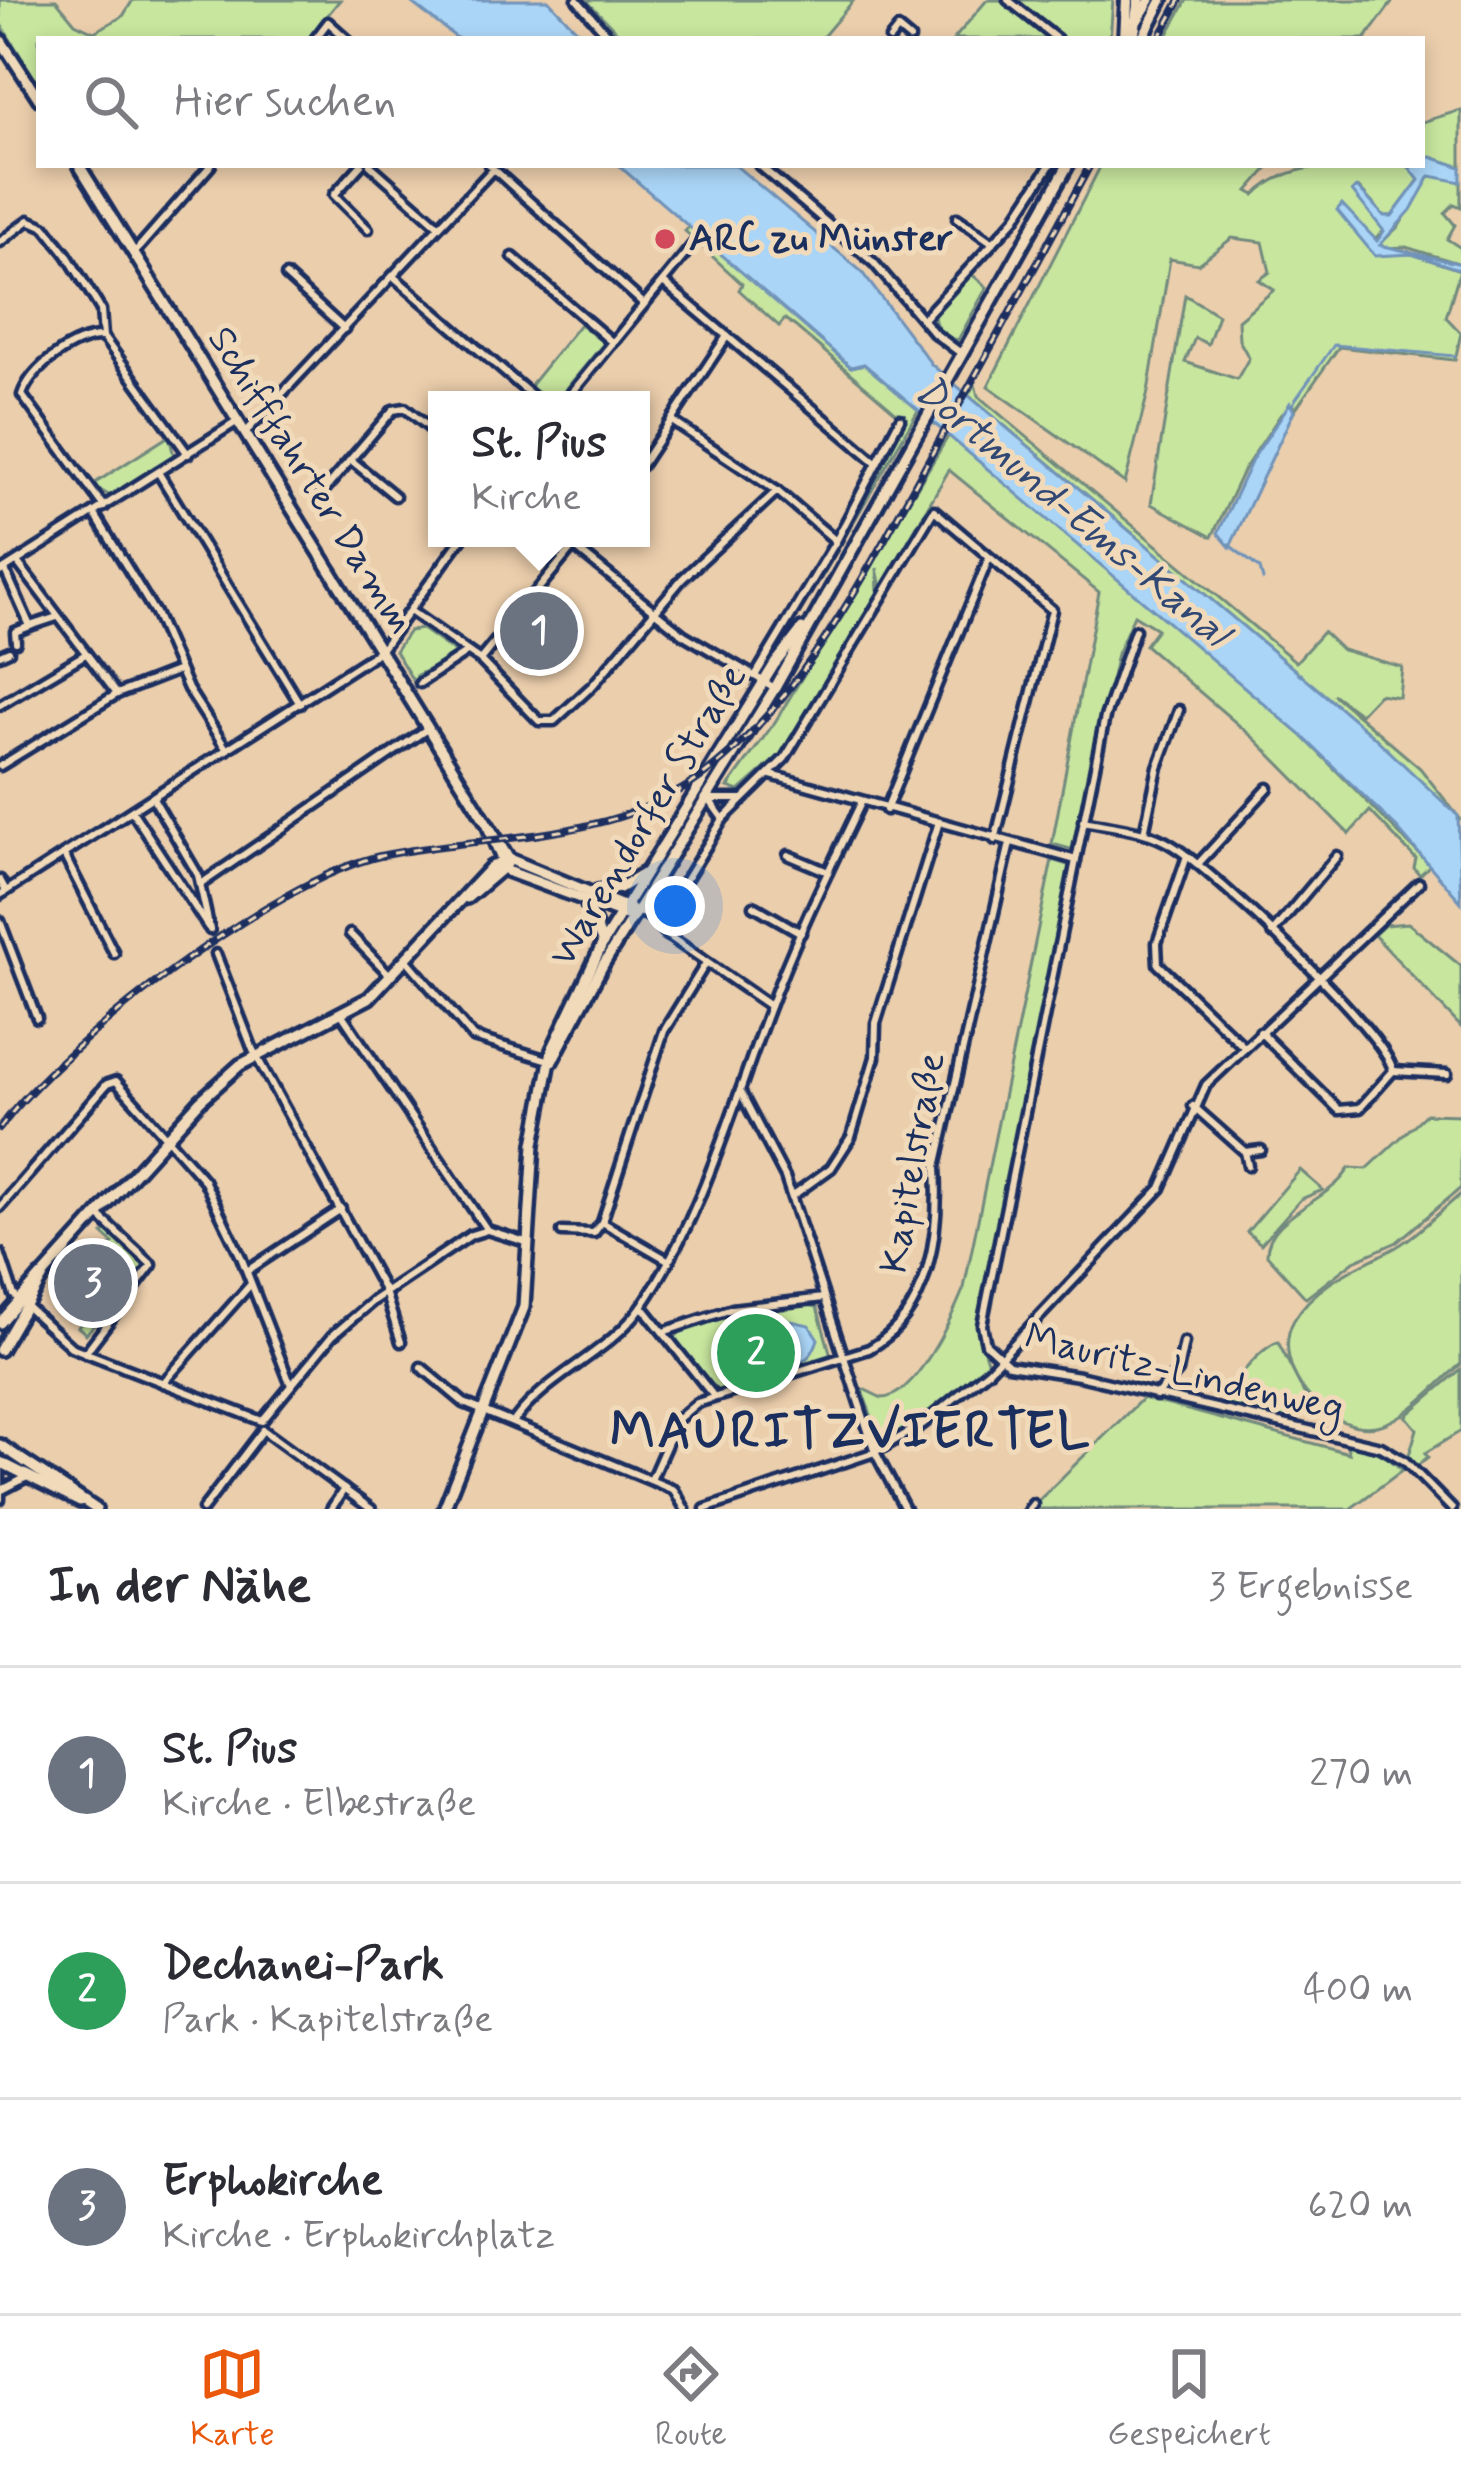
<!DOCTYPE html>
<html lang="de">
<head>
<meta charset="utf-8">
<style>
	:root { --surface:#fff; --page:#f7f7f7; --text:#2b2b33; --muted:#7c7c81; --line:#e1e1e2; --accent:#ea580c }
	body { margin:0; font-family:Mynerve,sans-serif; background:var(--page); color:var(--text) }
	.you { position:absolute; left:675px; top:906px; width:42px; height:42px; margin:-30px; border:9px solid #fff; border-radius:50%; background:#1a73e8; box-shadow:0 0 0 18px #1a73e833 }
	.badge { display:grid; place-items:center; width:78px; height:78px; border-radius:50%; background:var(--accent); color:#fff; font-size:39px; font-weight:700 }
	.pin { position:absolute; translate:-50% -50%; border:6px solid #fff; box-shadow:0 3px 12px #0006 }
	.popup { position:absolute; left:428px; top:391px; width:222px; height:156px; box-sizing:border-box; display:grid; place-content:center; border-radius:0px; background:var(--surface); filter:drop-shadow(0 3px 9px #0005); font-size:39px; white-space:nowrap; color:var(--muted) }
	.popup b { font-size:45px; color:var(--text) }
	.popup::after { content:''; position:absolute; left:50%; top:100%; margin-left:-24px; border:24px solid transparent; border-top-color:var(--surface) }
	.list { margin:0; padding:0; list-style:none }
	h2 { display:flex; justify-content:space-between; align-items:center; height:156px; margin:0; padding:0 48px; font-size:51px }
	h2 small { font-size:39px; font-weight:400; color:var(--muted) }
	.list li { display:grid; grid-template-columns:78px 1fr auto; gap:36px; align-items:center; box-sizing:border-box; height:216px; padding:0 48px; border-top:3px solid var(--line) }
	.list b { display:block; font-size:45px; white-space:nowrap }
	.list p { margin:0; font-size:39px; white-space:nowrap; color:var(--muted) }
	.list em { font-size:39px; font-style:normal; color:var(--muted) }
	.icon { flex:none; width:66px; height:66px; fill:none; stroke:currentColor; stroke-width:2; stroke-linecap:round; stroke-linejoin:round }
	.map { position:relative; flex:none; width:1461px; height:1509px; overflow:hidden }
	.search { position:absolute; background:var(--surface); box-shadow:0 6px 18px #0003; left:36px; right:36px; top:36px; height:132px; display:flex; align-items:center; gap:30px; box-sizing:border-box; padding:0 42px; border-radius:0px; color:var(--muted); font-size:45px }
	.sheet { height:804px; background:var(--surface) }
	nav { display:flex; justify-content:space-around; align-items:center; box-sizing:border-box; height:168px; border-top:3px solid var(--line); background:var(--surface); font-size:33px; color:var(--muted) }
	nav a { display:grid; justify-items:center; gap:6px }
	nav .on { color:var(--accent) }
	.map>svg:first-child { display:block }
</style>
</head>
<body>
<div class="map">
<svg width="1461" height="1509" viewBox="0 0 1461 1509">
	<rect width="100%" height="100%" fill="#ebceac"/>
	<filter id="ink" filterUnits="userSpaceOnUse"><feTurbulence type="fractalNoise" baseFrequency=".00833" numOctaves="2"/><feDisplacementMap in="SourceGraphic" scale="24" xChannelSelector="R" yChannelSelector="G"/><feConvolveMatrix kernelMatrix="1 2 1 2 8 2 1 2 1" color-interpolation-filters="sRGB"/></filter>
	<g filter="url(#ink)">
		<g fill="#c8e69e" stroke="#728a7e" stroke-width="3">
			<path d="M0,0H56L75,23L94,32L123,16L133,0H340L308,39H39V85L0,23Z"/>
			<path d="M586,0H854L821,39H624Z"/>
			<path d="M987,0H1113L1110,39H954Z"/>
			<path d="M1187,0H1394L1365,39H1165Z"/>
			<path d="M1461,110V167L1422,154V122Z"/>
			<path d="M1101,165H1271L1248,191L1255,195C1291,157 1359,165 1409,165L1419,180L1392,216H1384L1358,187L1384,231L1373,240L1378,253L1412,254L1460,270L1446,317L1461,333L1455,360L1339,347L1294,411L1293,405L1281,414L1243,471L1212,537L1151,504L1185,295L1218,315L1208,344L1195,338L1185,362L1237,379L1249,358L1239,340L1238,320L1274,290L1259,280L1270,272L1263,242L1232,238L1198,264L1170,259L1148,392L1125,483L988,386Z"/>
			<path d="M1441,175L1461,182V207L1454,204L1445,213L1455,225L1447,239L1461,248V264L1406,247L1383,248L1379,245L1399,226L1430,176Z"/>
			<path d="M691,225L851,367L864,364L919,409L819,582L906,421L796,327L785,319L779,326L739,290L742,284L685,231Z"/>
			<path d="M970,273L987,287L958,340C944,337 935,330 934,315Z"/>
			<path d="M580,324L604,343L557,400H545L529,387Z"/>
			<path d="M975,384L978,396L1296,662L1323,632L1342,650L1402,667L1399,697L1379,694L1360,714L1333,694L1420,768L1461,820L1370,733L968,395Z"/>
			<path d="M949,435L1301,735L1430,865L1420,875L1414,868L1416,859L1370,811L1349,834L1255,739L1145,645L1157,629L1134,615L1117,654L1074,850L1052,844L1099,592L949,470L881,588L877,568L878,594L790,746L739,791L728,787L775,722Z"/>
			<path d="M169,436L174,456L110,496L92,485Z"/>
			<path d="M422,629L459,655L417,675L415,684L395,651L409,631Z"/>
			<path d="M1052,860L1071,866L978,1332L988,1364L905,1430L879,1436L861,1388L882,1398C916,1397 952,1317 964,1288Z"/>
			<path d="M1408,923L1461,966V1027L1374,935L1385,925Z"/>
			<path d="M1426,1114L1461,1115V1188L1397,1242L1354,1261L1306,1298L1267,1255C1266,1215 1333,1200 1349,1168L1367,1169Z"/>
			<path d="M1300,1170L1323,1190L1301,1199L1261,1244L1247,1232Z"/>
			<path d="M1461,1194V1364C1438,1383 1409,1417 1381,1425C1330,1439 1267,1367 1294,1320C1314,1285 1356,1268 1389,1251C1415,1238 1439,1212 1461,1194Z"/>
			<path d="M108,1229L149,1265L86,1334L78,1327L87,1317L83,1312L123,1273L103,1254L113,1243L103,1234Z"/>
			<path d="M808,1305L817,1307L832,1359L716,1393L672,1342C688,1311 774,1305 808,1305Z"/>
			<path d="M1278,1342L1309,1403L1287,1420L1223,1405C1228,1387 1260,1348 1278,1342Z"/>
			<path d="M1461,1369V1431L1425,1453L1428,1457L1417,1466L1408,1458L1417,1429L1406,1416Z"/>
			<path d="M1143,1398L1349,1453L1346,1443L1383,1454L1403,1470L1350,1509H1037L1034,1505Z"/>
		</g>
		<g fill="#abd5f6" stroke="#7193b9" stroke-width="3">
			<path d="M408,0H548L585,39H458Z"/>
			<path d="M1422,154L1461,167V182L1430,176L1411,210L1380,245L1461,264V270L1412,254L1375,256L1337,210L1342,204L1377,241L1384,231L1352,191L1357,187L1384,216H1392L1419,180L1408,166L1422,165Z"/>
			<path d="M618,165H735L861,271L932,365L1370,733L1458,816L1461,902L1397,828L1301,735L864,364L851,367Z"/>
			<path d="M1290,403L1294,411L1230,547L1218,533L1252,460Z"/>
			<path d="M774,1317L809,1325L818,1339C802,1388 776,1339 757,1330L744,1341L740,1359L715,1371L733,1351L734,1330Z"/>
		</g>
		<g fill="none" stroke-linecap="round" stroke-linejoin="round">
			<g stroke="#7193b9" stroke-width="3">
				<path d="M1291,406L1334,345L1455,356"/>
				<path d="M1228,544L1260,569L1263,580"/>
			</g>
			<defs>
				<g id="street">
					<path d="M577,0L611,39"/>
					<path d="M1008,0L1057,39"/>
					<path d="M315,39L328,22L347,39"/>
					<path d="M890,39L898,29L910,39"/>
					<path d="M361,165L334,195L368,229"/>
					<path d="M370,165L439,226"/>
					<path d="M489,165L644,304"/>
					<path d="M759,165L874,263L934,333L962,354"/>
					<path d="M957,218L993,243"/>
					<path d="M0,242L29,220L45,227L67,255L101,310L103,337L188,454"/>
					<path d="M134,253L211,165"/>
					<path d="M513,257L613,343"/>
					<path d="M286,276L344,329"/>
					<path d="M394,277L537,400"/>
					<path d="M663,282L877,463"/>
					<path d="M923,319L1015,219L1050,165"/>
					<path d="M103,337C74,336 31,368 22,395L104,507"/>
					<path d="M566,400L695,242"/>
					<path d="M672,421L777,491L836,541"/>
					<path d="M245,433L493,169"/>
					<path d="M351,460L395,496"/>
					<path d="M641,466L727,336"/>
					<path d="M158,472L300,704"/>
					<path d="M321,494L393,410L405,408L437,434"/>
					<path d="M94,513L155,613L188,689L227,750"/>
					<path d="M563,538L684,635L775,688"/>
					<path d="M18,563L117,694"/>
					<path d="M5,570L30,626L15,632L16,642"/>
					<path d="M0,572L238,421"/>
					<path d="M410,611L480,660L580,538"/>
					<path d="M30,626L57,617"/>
					<path d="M1135,630L1105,717L982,1325L986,1344L1009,1365L1079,1376L1381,1447L1405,1461L1452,1509"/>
					<path d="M0,655L9,651"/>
					<path d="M480,660L539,721H554L593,685L682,579L777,491"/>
					<path d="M755,676L836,541L900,419"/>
					<path d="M420,683L467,652"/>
					<path d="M0,705L84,655"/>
					<path d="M0,766L117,694L179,670"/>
					<path d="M771,775L1076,860"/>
					<path d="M153,798L198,875L210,930"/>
					<path d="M708,798L723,819"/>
					<path d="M704,799H742"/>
					<path d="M886,810L989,558"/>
					<path d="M132,811L208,927"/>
					<path d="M1083,821C1113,827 1147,829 1173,846C1213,871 1387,1033 1393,1071L1360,1108L1339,1110L1260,1032"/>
					<path d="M1144,833L1158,767L1179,710"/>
					<path d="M64,855L114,953"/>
					<path d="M788,855L828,872"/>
					<path d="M1187,856L1157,943L1158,964L1244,1047"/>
					<path d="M1198,864L1268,788"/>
					<path d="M0,880L6,891"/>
					<path d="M201,884L427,729"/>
					<path d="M0,895L380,651L462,538"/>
					<path d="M754,906L801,933"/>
					<path d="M637,912L656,918L665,914L723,819L785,758L934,510L1052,610L995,840"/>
					<path d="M656,918L663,932L770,1006"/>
					<path d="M0,921L37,1018"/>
					<path d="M1272,933L1337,856"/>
					<path d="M350,934L389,974"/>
					<path d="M216,954L253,1050L385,1292L401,1342"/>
					<path d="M407,960L473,1037L548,1060"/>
					<path d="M343,1016L487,1230L529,1243"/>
					<path d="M1393,1071L1447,1074"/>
					<path d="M740,1091L785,1177L875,1452L905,1509"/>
					<path d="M1193,1106L1245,1152L1248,1166"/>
					<path d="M1245,1152L1261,1150"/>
					<path d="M792,1196L831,1168L851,1137L875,1057L876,1023L938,825"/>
					<path d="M0,1207L107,1084L116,1081L204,1180L241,1257L290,1383"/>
					<path d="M602,1222L666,1259"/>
					<path d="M562,1232L594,1233L602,1222L664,1031L706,963"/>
					<path d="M0,1253L14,1295L71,1347L262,1421L332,1336L374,1300L471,1235L487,1230"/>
					<path d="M247,1271L341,1209"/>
					<path d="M642,1306L712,1394"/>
					<path d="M663,1332L732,1309L823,1298"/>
					<path d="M85,1353L152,1265L98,1215"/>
					<path d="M421,1367L464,1403L674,1490L685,1509"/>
					<path d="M163,1383L251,1284"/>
					<path d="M1156,1396L1178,1371L1184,1342"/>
					<path d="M514,1421C549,1373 608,1355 642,1306C701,1219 732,1109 768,1012C794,941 828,872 861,803"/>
					<path d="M0,1468V1499"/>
					<path d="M651,1480L678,1419L697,1403L869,1349C931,1314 940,1231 936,1167L1010,843"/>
					<path d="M2,1490L25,1478"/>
					<path d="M203,1509L263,1430L371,1509"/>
					<path d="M331,1509L344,1489"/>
					<path d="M705,1509L875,1452L923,1424L989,1370L1161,1188L1206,1085L1419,883"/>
					<path d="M1029,1509L1033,1504"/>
				</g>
				<g id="secondary">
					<path d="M1137,21L1150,0"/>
					<path d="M0,39L39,99"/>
					<path d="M1142,39L1162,0"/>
					<path d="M79,165L509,859L630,909"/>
					<path d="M489,829L507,871L626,915"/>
					<path d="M598,891L620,888L643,874"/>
					<path d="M467,898L507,864"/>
					<path d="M587,905L603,943"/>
					<path d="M552,1061L603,965L775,688L1068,165"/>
					<path d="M0,1323L41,1276"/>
					<path d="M0,1350L45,1273L200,1101L240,1065L369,998L491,867L509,859"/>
					<path d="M0,1445L96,1509"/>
					<path d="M0,1462L80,1502"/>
					<path d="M444,1509L524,1307L534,1144L552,1050L603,943L774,665L802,629"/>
				</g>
				<g id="highway">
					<path d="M1125,39L1127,0"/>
					<path d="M1133,39L1139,0"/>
				</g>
			</defs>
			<use href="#street" stroke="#1b2f5e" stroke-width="15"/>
			<use href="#secondary" stroke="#1b2f5e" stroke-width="18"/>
			<use href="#highway" stroke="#1b2f5e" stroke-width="20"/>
			<use href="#street" stroke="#f1dab9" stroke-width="6"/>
			<use href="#secondary" stroke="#f1dab9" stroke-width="9"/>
			<use href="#highway" stroke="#f1dab9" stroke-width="10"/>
			<defs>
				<g id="rail">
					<path d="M1159,39L1180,0"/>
					<path d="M0,1128C62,1042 277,879 380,856C486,833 601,845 695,781C800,709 872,561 933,452C986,356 1039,261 1090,165"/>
				</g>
			</defs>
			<use href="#rail" stroke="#1b2f5e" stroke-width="8"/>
			<use href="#rail" stroke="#f1dab9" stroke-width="3" stroke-dasharray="9" stroke-linecap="butt"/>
		</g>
	</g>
	<circle fill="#d1495b" stroke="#f1dab9" stroke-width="4.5" cx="665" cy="239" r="12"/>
	<g text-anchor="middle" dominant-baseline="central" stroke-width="10" stroke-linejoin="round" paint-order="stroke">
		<g font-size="39" font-weight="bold" fill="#1b2f5e" stroke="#f1dab9" text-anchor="start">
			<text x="689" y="239">ARC zu Münster</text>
		</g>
		<g font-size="39" fill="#1b2f5e" stroke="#f1dab9">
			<text transform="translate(310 481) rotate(58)">Schifffahrter Damm</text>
			<text transform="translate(649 816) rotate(-59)">Warendorfer Straße</text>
			<text transform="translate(914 1163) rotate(-80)">Kapitelstraße</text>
			<text transform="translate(1184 1374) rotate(13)">Mauritz-Lindenweg</text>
		</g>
		<g font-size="42" font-style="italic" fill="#314875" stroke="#f1dab9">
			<text transform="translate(1071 512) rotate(40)">Dortmund-Ems-Kanal</text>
		</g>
		<g font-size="51" font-weight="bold" letter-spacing="3" fill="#1b2f5e" stroke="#f1dab9">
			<text x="851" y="1433">MAURITZVIERTEL</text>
		</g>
	</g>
</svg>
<div class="you"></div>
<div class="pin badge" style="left:539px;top:631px;background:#6b7280">1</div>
<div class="popup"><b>St. Pius</b>Kirche</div>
<div class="pin badge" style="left:756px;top:1353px;background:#2e9e5b">2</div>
<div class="pin badge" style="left:93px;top:1283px;background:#6b7280">3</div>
<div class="search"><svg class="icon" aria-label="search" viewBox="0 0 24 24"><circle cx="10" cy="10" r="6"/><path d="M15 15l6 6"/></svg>Hier suchen</div>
</div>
<section class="sheet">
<h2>In der Nähe<small>3 Ergebnisse</small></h2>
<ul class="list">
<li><span class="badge" style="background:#6b7280">1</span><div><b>St. Pius</b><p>Kirche · Elbestraße</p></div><em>270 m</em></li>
<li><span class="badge" style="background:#2e9e5b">2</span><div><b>Dechanei-Park</b><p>Park · Kapitelstraße</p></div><em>400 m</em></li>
<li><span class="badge" style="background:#6b7280">3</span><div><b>Erphokirche</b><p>Kirche · Erphokirchplatz</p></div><em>620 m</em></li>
</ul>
</section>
<nav>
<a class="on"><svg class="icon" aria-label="map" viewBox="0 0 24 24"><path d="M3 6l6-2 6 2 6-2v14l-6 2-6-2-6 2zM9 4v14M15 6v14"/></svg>Karte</a>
<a><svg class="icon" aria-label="directions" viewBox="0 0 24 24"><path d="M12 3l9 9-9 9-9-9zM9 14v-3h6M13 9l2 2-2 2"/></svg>Route</a>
<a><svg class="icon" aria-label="saved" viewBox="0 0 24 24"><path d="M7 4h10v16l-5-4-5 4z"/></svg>Gespeichert</a>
</nav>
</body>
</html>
